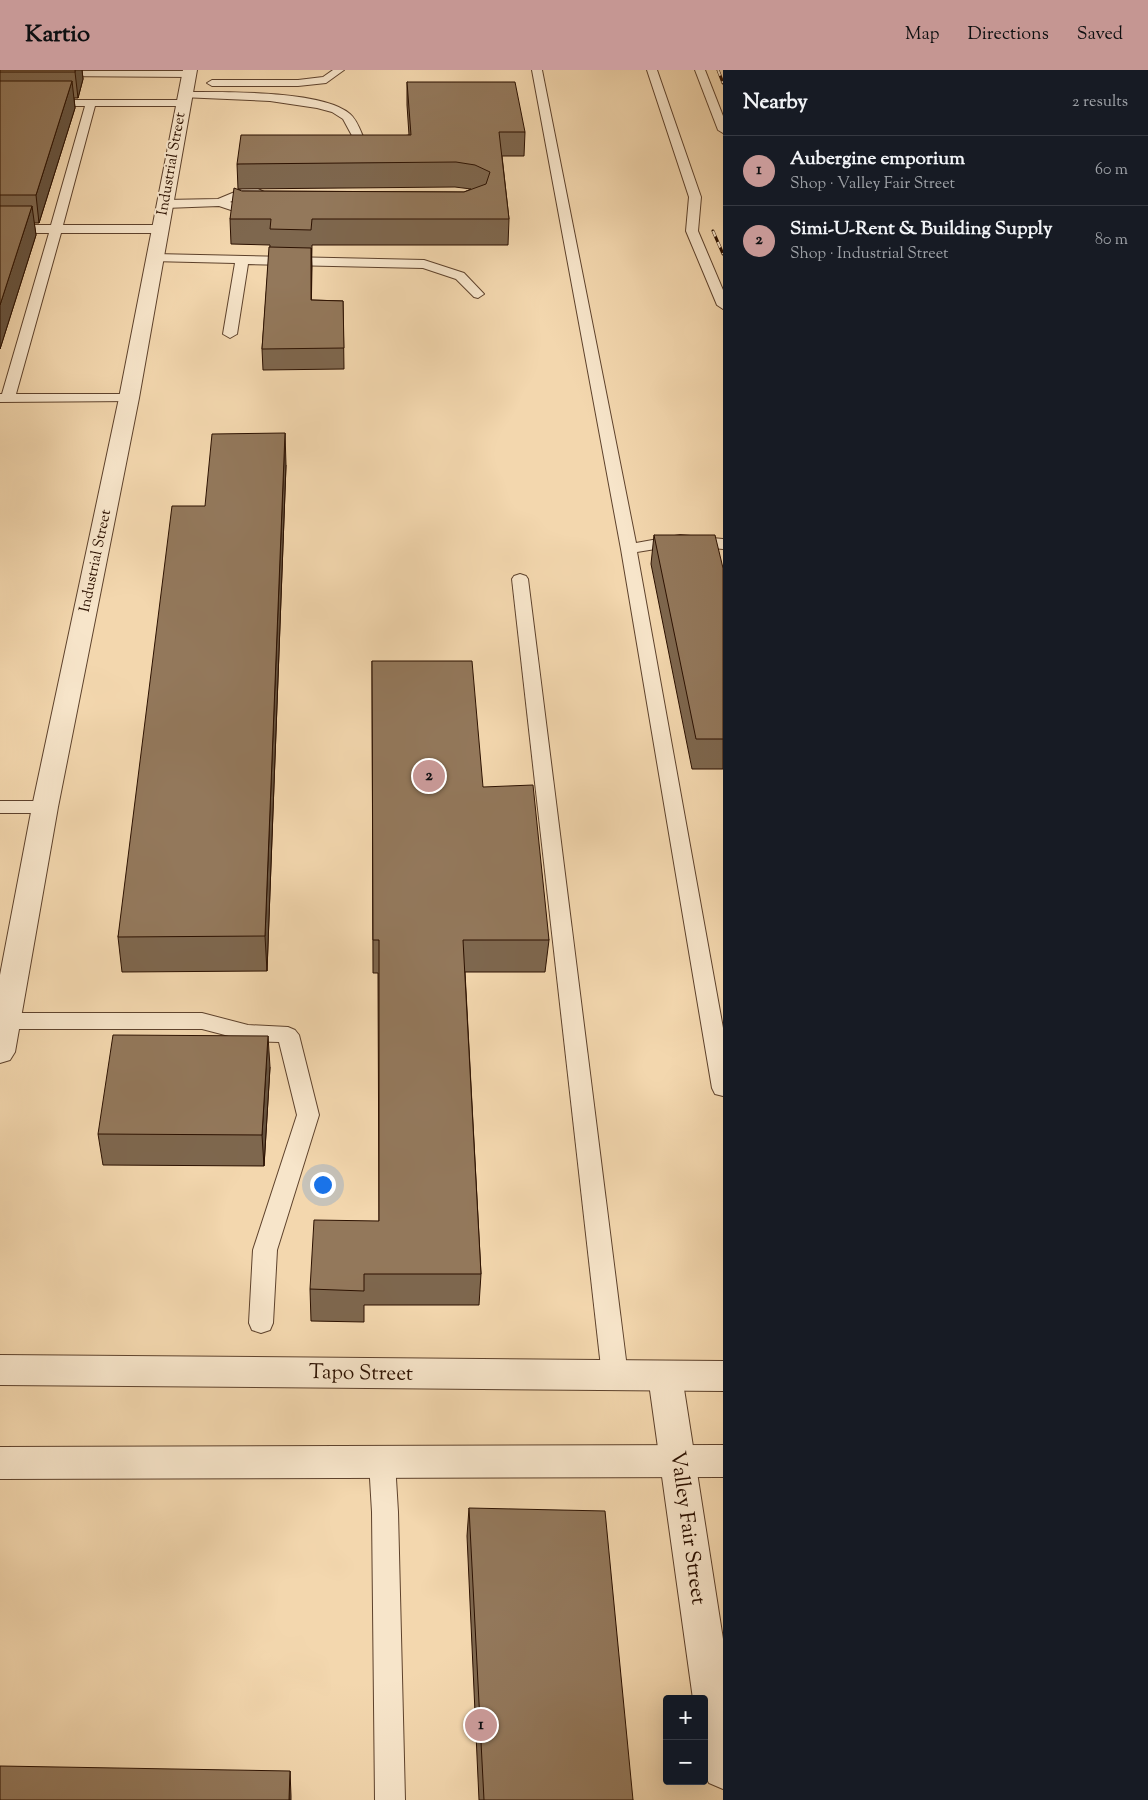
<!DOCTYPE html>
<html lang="en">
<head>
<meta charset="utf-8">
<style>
	:root { --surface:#171b24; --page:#20242c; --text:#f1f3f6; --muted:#9ea1a6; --line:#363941; --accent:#c59692 }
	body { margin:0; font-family:"Sorts Mill Goudy",serif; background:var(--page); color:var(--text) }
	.controls { position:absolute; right:15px; bottom:15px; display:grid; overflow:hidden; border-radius:5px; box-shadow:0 5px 20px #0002 }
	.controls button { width:45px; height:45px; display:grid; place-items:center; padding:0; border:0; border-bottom:1px solid var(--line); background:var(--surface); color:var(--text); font:25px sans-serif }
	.you { position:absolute; left:322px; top:1114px; width:18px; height:18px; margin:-12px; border:4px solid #fff; border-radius:50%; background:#1a73e8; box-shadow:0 0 0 8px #1a73e833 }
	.badge { display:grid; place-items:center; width:32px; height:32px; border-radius:50%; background:var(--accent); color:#111; font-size:16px; font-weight:700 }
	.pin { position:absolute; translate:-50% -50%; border:2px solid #fff; box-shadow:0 1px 5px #0006 }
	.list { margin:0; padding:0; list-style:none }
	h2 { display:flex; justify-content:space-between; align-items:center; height:65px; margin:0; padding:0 20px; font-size:21px }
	h2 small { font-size:16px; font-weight:400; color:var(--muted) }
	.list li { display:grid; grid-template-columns:32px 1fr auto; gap:15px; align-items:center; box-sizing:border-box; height:70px; padding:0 20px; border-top:1px solid var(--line) }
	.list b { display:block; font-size:19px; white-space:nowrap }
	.list p { margin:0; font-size:16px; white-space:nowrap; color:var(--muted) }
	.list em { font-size:16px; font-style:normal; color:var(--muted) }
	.map { position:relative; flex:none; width:723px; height:1730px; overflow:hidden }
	header { display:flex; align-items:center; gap:30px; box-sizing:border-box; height:70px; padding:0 25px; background:var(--accent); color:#111 }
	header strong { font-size:24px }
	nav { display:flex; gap:28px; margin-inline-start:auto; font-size:18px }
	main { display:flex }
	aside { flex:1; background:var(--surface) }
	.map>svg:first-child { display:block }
</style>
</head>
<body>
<header>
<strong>Kartio</strong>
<nav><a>Map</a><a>Directions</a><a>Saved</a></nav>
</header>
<main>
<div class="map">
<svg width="723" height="1730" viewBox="0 0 723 1730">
	<rect width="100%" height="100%" fill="#f3d7ae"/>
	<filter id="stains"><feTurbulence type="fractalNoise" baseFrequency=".004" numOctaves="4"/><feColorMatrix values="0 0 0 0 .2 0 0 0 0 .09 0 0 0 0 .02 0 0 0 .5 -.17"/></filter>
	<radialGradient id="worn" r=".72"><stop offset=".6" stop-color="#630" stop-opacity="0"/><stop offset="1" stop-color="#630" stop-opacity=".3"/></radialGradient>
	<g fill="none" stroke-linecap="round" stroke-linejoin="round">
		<defs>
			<g id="service">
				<path d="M333,0H344L326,13L298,16H212L207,13L212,10H298L323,7Z"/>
				<path d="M532,0H542L636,473L680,465L723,469V479L680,475L637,482L723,958V1026L715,1024L712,1018L621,479Z"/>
				<path d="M647,0H657L701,127L698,161L723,220V239L717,235L686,161L689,127Z"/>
				<path d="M695,0H705L723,46V63L718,60Z"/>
				<path d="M57,1H189L194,4L189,7L53,6L52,4Z"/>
				<path d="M185,22C222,22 323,20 350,44C358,51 361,63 365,71L364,73H356L343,49L332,42L317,38L270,31L181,27L180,25L181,23Z"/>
				<path d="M0,30H184L189,33L184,36H95L63,155H161L167,159L161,163H61L16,324H129L136,328L134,331L0,332V324H2L49,163H0V155H51L85,36H0Z"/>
				<path d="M242,119H258L264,122L258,125H244L230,132L244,136L261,138L263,140L261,142L243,144L219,136L165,138L159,134L165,130L218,129Z"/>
				<path d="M155,184L424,190L464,203L484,224L478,228L474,227L456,209L423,198L248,194L237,264L230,268L223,264L235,193L151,191L149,188Z"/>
				<path d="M520,504L526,506L528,509L628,1306L624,1314L615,1317L606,1314L602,1306L512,509L514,506Z"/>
				<path d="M0,731H45L52,733L54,737L52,741L45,743H0Z"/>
				<path d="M6,943H202L248,955L288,957L295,960L299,965L319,1045L277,1180L273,1253L270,1260L261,1263L252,1260L249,1253L253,1180L297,1045L279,972L248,971L202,959H6L0,957V945Z"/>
				<path d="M382,1380L391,1384L395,1392L398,1442L405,1730H375L372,1442L369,1392L373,1384Z"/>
			</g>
			<g id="minor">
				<path d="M183,0H197L139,328L58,737L15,982L10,990L0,993V905L32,737L119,328Z"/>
				<path d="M665,1291L677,1295L682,1306L723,1569V1719L709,1713L704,1703V1629H693L648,1306L653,1295Z"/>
			</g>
			<g id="tertiary">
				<path d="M0,1285L723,1291V1321L0,1315Z"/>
				<path d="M723,1375V1407L0,1409V1377Z"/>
			</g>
		</defs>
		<use href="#service" stroke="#5e422c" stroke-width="2"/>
		<use href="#minor" stroke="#5e422c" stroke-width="2"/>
		<use href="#tertiary" stroke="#5e422c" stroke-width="2"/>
		<use href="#service" fill="#f7e5ca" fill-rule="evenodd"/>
		<use href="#minor" fill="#f7e5ca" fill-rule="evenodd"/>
		<use href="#tertiary" fill="#f7e5ca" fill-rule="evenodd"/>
		<defs>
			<g id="rail">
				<path d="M718,0L723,13"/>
				<path d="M713,161L723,184"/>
			</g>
		</defs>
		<use href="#rail" stroke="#2c1101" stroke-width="3"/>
		<use href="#rail" stroke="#f7e5ca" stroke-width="2" stroke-dasharray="6" stroke-linecap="butt"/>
	</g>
	<g fill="#7e674e" stroke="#2c1101">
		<path d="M0,0H82L83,9L78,28H74L75,38L39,153H34L36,165L0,279Z"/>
		<path d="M407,12L525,62L524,86H502L509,149L508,175H312L311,230L343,231L344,299L263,300L262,279L270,175L231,174L230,149L242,121L464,122L471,119L455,117L238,119L237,94L409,65L407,35Z"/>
		<path d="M286,395L267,901L122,902L118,867L205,436Z"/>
		<path d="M654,465L723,498V699H692L651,494Z"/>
		<path d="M372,591L483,717L549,870L545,902H465L481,1204L479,1235H364V1252L311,1251L310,1219L379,1151L378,903H373Z"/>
		<path d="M270,997L264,1096L103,1095L98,1064Z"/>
		<path d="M469,1438L633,1730H479L467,1466Z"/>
	</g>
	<g fill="#675440" stroke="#2c1101">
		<path d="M75,0H82L83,9L78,28L75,2Z"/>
		<path d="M72,11L75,38L39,153L36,125Z"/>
		<path d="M32,136L36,165L0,279V235Z"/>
		<path d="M311,178L312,197L311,251Z"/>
		<path d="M285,363L286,395L267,901L265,866Z"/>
		<path d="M268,966L270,997L264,1096L262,1065Z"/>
		<path d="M290,1701L291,1726V1730H289Z"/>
	</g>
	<g fill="#93785b" stroke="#2c1101">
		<rect x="0" y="0" width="75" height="2"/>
		<path d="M0,11H72L36,125H0Z"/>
		<path d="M407,12H515L525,62H499L509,149H312L311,160L270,159L271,149H230L234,118L242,121L464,122L486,114L490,102L475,95L456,92L237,94L241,65H411Z"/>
		<path d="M0,136H32L0,235Z"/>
		<path d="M269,177L311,178V230L343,231L344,278L262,279Z"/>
		<path d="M285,363L265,866L118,867L172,436H205L212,364Z"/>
		<path d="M654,465H715L723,498V669H696Z"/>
		<path d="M372,591H472L483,717L533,715L549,870H463L481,1204H364V1221L310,1219L314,1150L379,1151V870H373Z"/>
		<path d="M113,965L268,966L262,1065L98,1064Z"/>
		<path d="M469,1438L605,1441L633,1730H484Z"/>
		<path d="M0,1696L290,1701L289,1730H0Z"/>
	</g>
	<g text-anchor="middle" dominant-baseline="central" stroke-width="4" stroke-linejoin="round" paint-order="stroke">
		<g font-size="15" fill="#2c1101" stroke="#f7e5ca">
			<text transform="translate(172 94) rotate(-80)">Industrial Street</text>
			<text transform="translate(96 491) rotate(-78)">Industrial Street</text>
		</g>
		<g font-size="21" fill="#2c1101" stroke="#f7e5ca">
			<text transform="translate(361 1304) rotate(1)">Tapo Street</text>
			<text transform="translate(687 1458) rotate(82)">Valley Fair Street</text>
		</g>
	</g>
	<rect width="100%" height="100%" filter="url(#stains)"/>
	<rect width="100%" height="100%" fill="url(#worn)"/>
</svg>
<div class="controls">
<button>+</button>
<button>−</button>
</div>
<div class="you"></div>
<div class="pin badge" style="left:481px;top:1655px">1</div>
<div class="pin badge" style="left:429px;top:706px">2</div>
</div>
<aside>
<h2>Nearby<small>2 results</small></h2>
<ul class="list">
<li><span class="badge">1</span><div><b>Aubergine emporium</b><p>Shop · Valley Fair Street</p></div><em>60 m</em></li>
<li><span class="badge">2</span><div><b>Simi-U-Rent &amp; Building Supply</b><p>Shop · Industrial Street</p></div><em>80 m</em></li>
</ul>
</aside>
</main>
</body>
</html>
